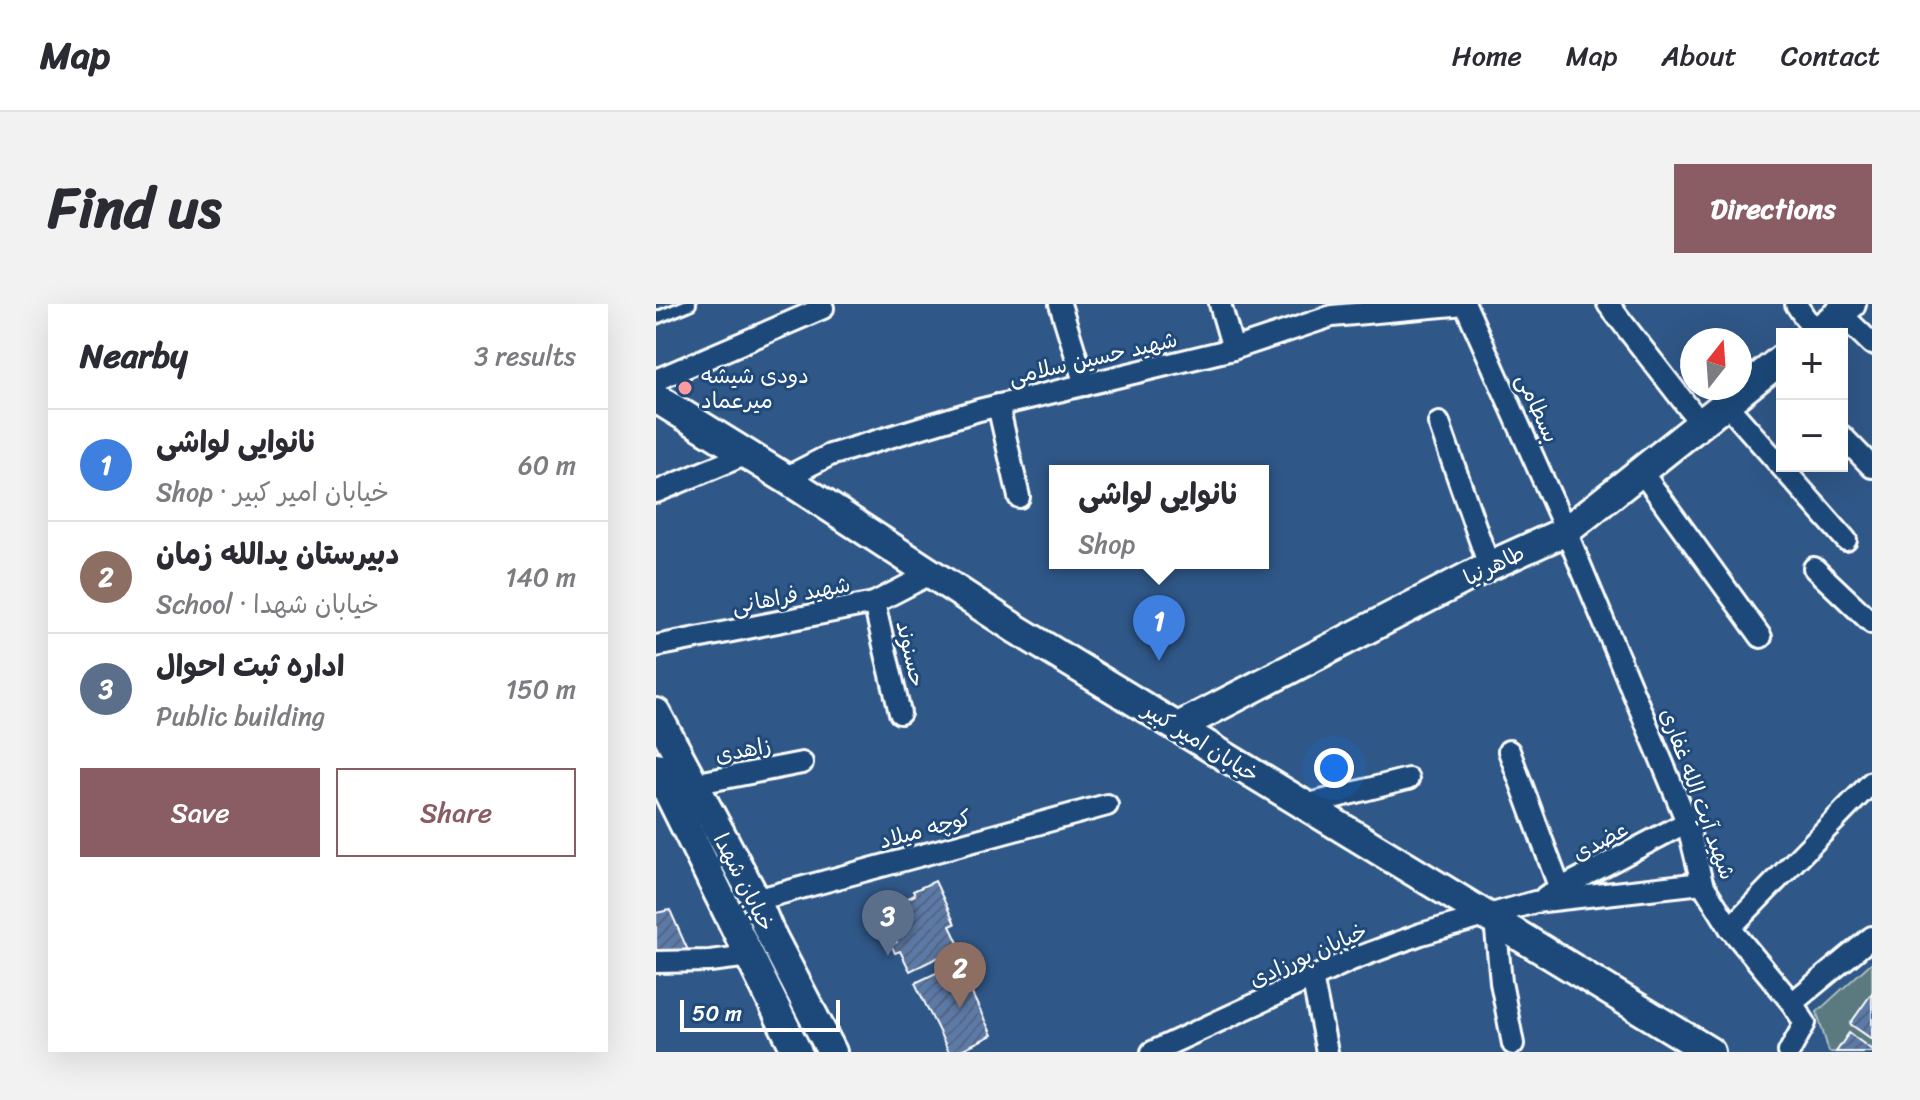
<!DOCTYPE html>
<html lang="en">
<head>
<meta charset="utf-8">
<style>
	:root { --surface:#fff; --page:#f2f2f3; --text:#2b2b33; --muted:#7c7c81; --line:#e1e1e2; --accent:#8a5d65 }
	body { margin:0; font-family:Sriracha,"Playpen Sans Arabic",sans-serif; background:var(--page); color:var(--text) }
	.controls { position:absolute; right:24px; top:24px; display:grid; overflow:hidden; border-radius:0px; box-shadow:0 8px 32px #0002 }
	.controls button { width:72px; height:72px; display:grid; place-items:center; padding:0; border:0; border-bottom:2px solid var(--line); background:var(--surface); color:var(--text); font:40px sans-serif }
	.compass { position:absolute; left:1024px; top:24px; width:72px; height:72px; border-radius:50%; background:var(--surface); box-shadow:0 8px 32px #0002; rotate:17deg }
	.scale { position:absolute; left:24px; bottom:20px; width:160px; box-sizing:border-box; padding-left:8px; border:4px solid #fff; border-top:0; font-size:22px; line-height:28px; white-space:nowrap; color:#fff; -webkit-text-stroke:6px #1f4a7a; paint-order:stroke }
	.you { position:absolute; left:678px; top:464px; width:28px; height:28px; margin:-20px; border:6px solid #fff; border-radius:50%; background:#1a73e8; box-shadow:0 0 0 12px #1a73e833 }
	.badge { display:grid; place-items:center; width:52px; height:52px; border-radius:50%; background:var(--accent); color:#fff; font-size:26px; font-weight:700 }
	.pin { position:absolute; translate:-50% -66px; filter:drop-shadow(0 2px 4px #0008) }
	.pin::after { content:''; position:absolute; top:42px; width:28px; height:24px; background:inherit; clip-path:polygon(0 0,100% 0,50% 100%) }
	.popup { position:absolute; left:393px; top:161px; width:220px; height:104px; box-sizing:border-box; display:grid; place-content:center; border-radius:0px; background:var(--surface); filter:drop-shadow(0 2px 6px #0005); font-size:26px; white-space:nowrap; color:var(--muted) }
	.popup b { font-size:30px; color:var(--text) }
	.popup::after { content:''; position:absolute; left:50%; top:100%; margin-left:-16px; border:16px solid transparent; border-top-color:var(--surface) }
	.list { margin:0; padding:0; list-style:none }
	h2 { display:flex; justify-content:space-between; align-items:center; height:104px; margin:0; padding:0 32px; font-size:34px }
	h2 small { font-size:26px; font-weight:400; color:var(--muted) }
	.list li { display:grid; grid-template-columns:52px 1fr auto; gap:24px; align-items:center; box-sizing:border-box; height:112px; padding:0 32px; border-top:2px solid var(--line) }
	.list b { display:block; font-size:30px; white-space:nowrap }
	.list p { margin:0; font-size:26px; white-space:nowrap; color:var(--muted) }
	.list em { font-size:26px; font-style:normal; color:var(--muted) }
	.actions { display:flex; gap:16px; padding:24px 32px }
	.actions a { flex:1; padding:18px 0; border:2px solid var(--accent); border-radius:0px; text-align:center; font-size:28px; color:var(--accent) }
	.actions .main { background:var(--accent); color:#fff }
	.map { position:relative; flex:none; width:1216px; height:748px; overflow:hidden; border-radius:0px }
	header { display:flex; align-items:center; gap:48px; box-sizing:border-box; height:112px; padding:0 40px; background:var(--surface); border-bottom:2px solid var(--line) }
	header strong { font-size:38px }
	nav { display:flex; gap:44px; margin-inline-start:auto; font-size:28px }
	.intro { display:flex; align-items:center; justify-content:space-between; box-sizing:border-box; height:192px; padding:0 48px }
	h1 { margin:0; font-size:56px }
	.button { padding:20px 36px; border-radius:0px; background:var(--accent); color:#fff; font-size:28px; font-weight:700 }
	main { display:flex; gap:48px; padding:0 48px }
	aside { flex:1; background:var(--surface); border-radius:0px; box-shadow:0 8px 32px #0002 }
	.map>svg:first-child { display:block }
</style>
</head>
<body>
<header>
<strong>Map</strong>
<nav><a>Home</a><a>Map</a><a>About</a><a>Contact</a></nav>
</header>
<div class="intro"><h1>Find us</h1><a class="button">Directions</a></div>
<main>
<aside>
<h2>Nearby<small>3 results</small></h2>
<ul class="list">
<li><span class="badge" style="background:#3f7fe0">1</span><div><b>نانوایی لواشی</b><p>Shop · خیابان امیر کبیر</p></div><em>60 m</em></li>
<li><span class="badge" style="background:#8d6e63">2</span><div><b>دبیرستان یدالله زمان</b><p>School · خیابان شهدا</p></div><em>140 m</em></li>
<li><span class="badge" style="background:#5c6f8a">3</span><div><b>اداره ثبت احوال</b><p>Public building</p></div><em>150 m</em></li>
</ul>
<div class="actions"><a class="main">Save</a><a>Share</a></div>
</aside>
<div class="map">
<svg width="1216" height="748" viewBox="0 0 1216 748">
	<defs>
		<pattern id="building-hatch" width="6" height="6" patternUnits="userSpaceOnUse" patternTransform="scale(2)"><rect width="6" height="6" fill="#5c7aa8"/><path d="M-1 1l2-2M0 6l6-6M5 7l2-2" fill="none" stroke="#55657f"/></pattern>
	</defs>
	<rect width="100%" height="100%" fill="#2f5787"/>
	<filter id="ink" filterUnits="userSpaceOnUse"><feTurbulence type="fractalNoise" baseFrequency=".0125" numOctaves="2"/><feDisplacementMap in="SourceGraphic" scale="16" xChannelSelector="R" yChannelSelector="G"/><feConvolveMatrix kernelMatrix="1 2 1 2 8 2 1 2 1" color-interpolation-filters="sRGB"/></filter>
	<g filter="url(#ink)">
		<path fill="#5a7a7f" stroke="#acbcbf" stroke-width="2" d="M1216,658V748H1173L1161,708Z"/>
		<g fill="url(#building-hatch)" stroke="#fff" stroke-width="2">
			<path d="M279,577L299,620L294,622L304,643L254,667L244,647L239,649L235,641L241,638L227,610L237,605L235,602L259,591L257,587Z"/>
			<path d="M14,606L34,651L0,652V609Z"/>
			<path d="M301,659L336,731L301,748H293L259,679Z"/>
			<path d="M1216,689V735L1194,720Z"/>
			<path d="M1193,729L1216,746V748H1180Z"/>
		</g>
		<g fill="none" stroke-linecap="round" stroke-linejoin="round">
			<defs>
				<path id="lane" d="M0,14L34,0"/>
				<g id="street">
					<path d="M404,0L429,81"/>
					<path d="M564,0L577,45"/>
					<path d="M809,0L910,227L1031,518L1046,579L1074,624L1136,699L1149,719L1133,748"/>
					<path d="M952,0L1045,120"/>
					<path d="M1140,0L1159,29"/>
					<path d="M1184,9L1216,40"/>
					<path d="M0,76L167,4"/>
					<path d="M1070,100L1190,236"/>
					<path d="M342,101L363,193"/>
					<path d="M783,119L833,262"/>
					<path d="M1186,132L1216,163"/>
					<path d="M985,167L1105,333"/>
					<path d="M129,174L174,151L323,106L577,45L676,12L809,0"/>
					<path d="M0,188L91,150"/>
					<path d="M1158,264L1216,319"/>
					<path d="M218,299L244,409"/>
					<path d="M0,342L218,299L274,270"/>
					<path d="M853,447L904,585"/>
					<path d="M37,480L146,459"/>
					<path d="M649,501L752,475"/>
					<path d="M890,592L1031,518"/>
					<path d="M100,596L451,501"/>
					<path d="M839,616L845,678L857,740"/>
					<path d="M1074,624L1216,478"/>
					<path d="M0,658L54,657L94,652"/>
					<path d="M656,673L671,748"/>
					<path d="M1136,699L1216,633"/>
					<path d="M496,748L695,656L765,630L879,598L1046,579"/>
				</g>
				<g id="secondary">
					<path d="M1158,30L1195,0"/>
					<path d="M0,94L129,174L360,325L1054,748"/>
					<path d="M0,409L100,596L112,625L176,748"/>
					<path d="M522,423L833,262L910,227L1126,55"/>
					<path d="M0,463L141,748"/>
				</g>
			</defs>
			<use href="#lane" stroke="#fff" stroke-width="16"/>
			<use href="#street" stroke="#fff" stroke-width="26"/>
			<use href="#secondary" stroke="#fff" stroke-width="34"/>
			<use href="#lane" stroke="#1f4a7a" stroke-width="10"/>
			<use href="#street" stroke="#1f4a7a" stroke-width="20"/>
			<use href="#secondary" stroke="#1f4a7a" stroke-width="28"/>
		</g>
	</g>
	<circle fill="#ff9aa2" stroke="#1f4a7a" stroke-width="3" cx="29" cy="84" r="8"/>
	<g text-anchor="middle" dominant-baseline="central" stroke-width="6" stroke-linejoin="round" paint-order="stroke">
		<g font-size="22" fill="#fff" stroke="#1f4a7a">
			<text transform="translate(437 54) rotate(-13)">شهید حسین سلامی</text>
			<text transform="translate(882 104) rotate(66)">بسطامی</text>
			<text transform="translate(838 261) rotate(-26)">طاهرنیا</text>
			<text transform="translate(135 291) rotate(-11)">شهید فراهانی</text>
			<text transform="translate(255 349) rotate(77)">حسنوند</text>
			<text transform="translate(545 438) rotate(32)">خیابان امیر کبیر</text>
			<text transform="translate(87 446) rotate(-11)">زاهدی</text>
			<text transform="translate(1042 490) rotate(70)">شهید آیت الله غفاری</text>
			<text transform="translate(269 525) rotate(-15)">کوچه میلاد</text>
			<text transform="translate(944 537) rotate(-28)">عضدی</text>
			<text transform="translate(88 578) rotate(63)">خیابان شهدا</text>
			<text transform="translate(652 651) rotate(-24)">خیابان پورزادی</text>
		</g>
		<g font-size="22" fill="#fff" stroke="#1f4a7a" text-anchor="start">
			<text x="45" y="71">دودی شیشه<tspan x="45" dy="25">میرعماد</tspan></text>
		</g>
	</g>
</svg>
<div class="controls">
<button>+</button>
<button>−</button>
</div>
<svg class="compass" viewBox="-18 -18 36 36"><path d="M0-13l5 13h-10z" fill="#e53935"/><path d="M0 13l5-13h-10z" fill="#7c7c81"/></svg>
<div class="scale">50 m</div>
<div class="you"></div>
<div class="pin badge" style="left:503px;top:357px;background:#3f7fe0">1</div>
<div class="popup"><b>نانوایی لواشی</b>Shop</div>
<div class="pin badge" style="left:304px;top:704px;background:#8d6e63">2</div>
<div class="pin badge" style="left:232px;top:652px;background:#5c6f8a">3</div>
</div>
</main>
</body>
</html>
